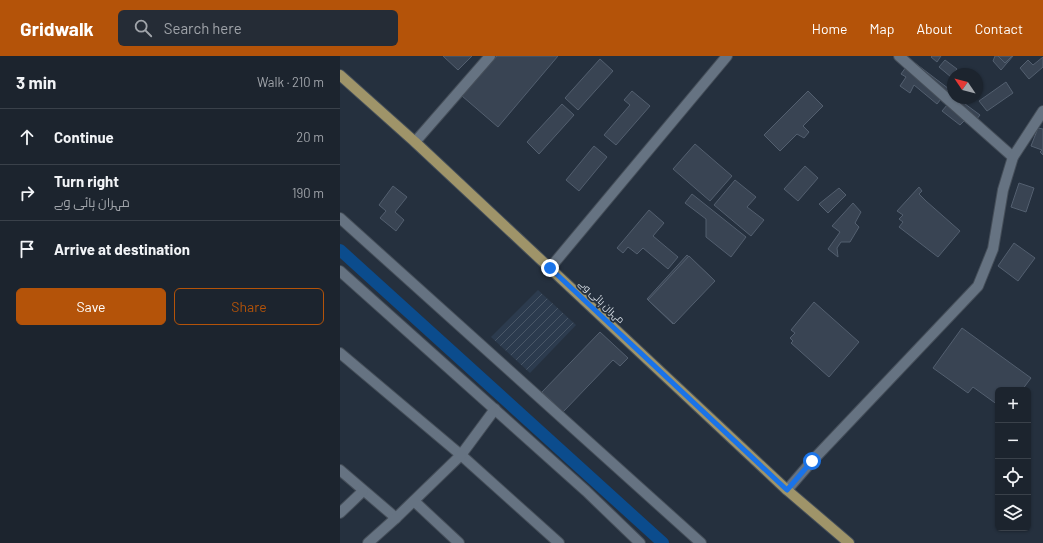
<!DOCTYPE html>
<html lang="en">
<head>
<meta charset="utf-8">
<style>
	:root { --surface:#1c242e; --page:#252c36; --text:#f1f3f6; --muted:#a0a4aa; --line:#3a414a; --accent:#b45309 }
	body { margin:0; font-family:Barlow,Cairo,sans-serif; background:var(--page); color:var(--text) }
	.controls { position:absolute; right:12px; bottom:12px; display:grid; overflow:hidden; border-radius:6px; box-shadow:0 1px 3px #0004 }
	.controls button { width:36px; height:36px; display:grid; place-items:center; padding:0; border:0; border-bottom:1px solid var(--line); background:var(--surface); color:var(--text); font:20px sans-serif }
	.compass { position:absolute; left:607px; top:12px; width:36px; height:36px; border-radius:50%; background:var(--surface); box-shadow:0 1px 3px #0004; rotate:305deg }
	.stop { position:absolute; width:12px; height:12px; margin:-9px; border:3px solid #1a73e8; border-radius:50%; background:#fff }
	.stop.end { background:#1a73e8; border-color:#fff; box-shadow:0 1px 4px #0008 }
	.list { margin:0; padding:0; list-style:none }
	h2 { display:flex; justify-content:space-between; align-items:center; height:52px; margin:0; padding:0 16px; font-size:17px }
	h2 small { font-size:13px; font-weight:400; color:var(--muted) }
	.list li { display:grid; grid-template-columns:26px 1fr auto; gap:12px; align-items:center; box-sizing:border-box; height:56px; padding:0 16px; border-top:1px solid var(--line) }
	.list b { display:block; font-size:15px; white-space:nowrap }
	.list p { margin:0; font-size:13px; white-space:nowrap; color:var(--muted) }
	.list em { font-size:13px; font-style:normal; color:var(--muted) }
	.actions { display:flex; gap:8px; padding:12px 16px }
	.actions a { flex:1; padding:9px 0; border:1px solid var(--accent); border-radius:6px; text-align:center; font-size:14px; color:var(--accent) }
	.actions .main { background:var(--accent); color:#fff }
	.icon { flex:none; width:22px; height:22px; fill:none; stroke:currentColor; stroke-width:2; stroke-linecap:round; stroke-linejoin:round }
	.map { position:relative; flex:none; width:703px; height:487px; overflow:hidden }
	header { display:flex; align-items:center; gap:24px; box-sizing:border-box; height:56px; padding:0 20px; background:var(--accent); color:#fff }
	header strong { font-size:19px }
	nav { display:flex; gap:22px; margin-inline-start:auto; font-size:14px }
	.search { width:280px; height:36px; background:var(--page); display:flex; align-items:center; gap:10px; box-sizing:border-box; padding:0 14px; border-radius:6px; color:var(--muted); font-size:15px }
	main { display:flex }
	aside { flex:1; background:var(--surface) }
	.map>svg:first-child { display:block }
</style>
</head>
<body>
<header>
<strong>Gridwalk</strong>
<div class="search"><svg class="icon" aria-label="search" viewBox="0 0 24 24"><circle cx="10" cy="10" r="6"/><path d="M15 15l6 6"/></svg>Search here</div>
<nav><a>Home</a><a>Map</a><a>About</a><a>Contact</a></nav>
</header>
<main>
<aside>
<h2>3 min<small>Walk · 210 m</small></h2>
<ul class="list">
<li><svg class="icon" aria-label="ahead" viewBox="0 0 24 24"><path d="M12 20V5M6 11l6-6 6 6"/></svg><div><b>Continue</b></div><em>20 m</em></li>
<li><svg class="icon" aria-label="right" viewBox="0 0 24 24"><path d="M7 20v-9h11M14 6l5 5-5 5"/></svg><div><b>Turn right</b><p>مہران ہائی وے</p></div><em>190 m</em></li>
<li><svg class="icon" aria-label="arrive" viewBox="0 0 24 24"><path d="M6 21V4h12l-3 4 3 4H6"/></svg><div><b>Arrive at destination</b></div></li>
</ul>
<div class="actions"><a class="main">Save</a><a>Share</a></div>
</aside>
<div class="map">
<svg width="703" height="487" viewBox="0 0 703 487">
	<defs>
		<pattern id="industrial-furrows" width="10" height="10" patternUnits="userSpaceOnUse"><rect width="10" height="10" fill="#2c3b4e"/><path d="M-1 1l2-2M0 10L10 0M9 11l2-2" fill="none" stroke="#4a5767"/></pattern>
	</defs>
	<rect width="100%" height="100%" fill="#25303e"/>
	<path fill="url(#industrial-furrows)" d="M198,234L236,269L190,317L151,281Z"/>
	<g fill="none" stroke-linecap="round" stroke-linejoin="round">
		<path stroke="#0b4c8d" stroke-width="12" d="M0,194L323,487"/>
	</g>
	<g fill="#394453" stroke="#535f6f">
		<path d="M103,0H132L118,14Z"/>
		<path d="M157,0H218L158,71L122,40Z"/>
		<path d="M592,0H601L597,6L591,1Z"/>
		<path d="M655,0H673L661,14L653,5Z"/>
		<path d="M658,0H672L665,7Z"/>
		<path d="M703,1V11L689,23L680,12L688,4L693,9Z"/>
		<path d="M260,3L273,15L238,54L225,42Z"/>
		<path d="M571,4L609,33L597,48L574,29L570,37L560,30L566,21L561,18Z"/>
		<path d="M605,4L617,13L611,21L599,11Z"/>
		<path d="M666,26L673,37L647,55L639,45Z"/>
		<path d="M292,35L310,50L276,89L264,79L290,49L284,44Z"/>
		<path d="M468,35L483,50L463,70L469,76L464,82L457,78L440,95L424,79Z"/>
		<path d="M613,42H617L640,59L631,70L624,65L620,69L602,55Z"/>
		<path d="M222,48L234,59L199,98L187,86Z"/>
		<path d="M698,72L703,73V99L700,96L702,94L691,90Z"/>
		<path d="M355,88L392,120L370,145L333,113Z"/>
		<path d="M254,90L267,101L239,135L226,124Z"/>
		<path d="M465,110L478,122L458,145L444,133Z"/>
		<path d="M395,124L416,141L407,151L424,164L411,180L374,149Z"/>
		<path d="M679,127L694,132L686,156L671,151Z"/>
		<path d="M53,130L67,141L55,156L64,164L56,175L40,162L46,155L39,149Z"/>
		<path d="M579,131L582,135L579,138L586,145L620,175L598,201L559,171L563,166L559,163L563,159L557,155Z"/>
		<path d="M499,132L506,139L488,157L479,148Z"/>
		<path d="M352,138L406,181L391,201L366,181V163L345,147Z"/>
		<path d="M513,147L521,156L515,167L519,171L510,186H501L497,192L498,201L488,193L500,176L492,170Z"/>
		<path d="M309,154L324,167L313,180L338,201L328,213L303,192L297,198L288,191L283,197L277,192Z"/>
		<path d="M674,187L695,202L678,225L658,210Z"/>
		<path d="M347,199L373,223L333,268L307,243Z"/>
		<path d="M349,200L375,225L334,268L308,244Z"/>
		<path d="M474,246L519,286L489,321L451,287L453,285L450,282L455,277L451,274Z"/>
		<path d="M622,272L691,322L682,334H658V349L633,331L628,337L593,312Z"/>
		<path d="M260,276L288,302L280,310L273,304L223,356L202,336Z"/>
	</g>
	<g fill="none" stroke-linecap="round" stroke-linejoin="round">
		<defs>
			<g id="minor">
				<path d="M559,0L673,101"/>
				<path d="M75,86L150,0"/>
				<path d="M0,162L361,487"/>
				<path d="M210,212L387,0"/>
				<path d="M0,215L246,435L300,487"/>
				<path d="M0,297L121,399L219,487"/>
				<path d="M0,414L56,462"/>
				<path d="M447,434L472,405L638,230L653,193L663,134L673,101L703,55"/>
				<path d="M74,445L119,487"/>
				<path d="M0,457L23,435"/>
				<path d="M28,487L56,462L121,399L155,353"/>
			</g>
			<path id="major" d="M0,19L75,86L447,434L509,487"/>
		</defs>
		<use href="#minor" stroke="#454e59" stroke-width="12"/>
		<use href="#major" stroke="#454e59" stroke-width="12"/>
		<use href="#minor" stroke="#667382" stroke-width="10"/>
		<use href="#major" stroke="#9f9469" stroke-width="10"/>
	</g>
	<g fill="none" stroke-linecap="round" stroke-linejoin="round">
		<path stroke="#1a73e8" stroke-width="5" d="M210,212L447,434L472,405"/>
	</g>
	<g text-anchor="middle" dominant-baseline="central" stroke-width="3.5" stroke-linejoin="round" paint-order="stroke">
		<g font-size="10" fill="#d1d8e0" stroke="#25303e">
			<text transform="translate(262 245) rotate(43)">مہران ہائی وے</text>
		</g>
	</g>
</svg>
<div class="controls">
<button>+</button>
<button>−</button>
<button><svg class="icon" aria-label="locate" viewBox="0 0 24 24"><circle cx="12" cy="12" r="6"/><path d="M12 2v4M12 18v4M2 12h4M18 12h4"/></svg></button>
<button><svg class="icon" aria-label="layers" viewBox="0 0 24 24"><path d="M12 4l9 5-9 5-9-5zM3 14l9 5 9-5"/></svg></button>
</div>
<svg class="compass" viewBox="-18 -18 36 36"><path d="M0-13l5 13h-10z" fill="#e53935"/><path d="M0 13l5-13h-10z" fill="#a0a4aa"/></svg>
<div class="stop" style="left:472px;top:405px"></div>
<div class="stop end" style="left:210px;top:212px"></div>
</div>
</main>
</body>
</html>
